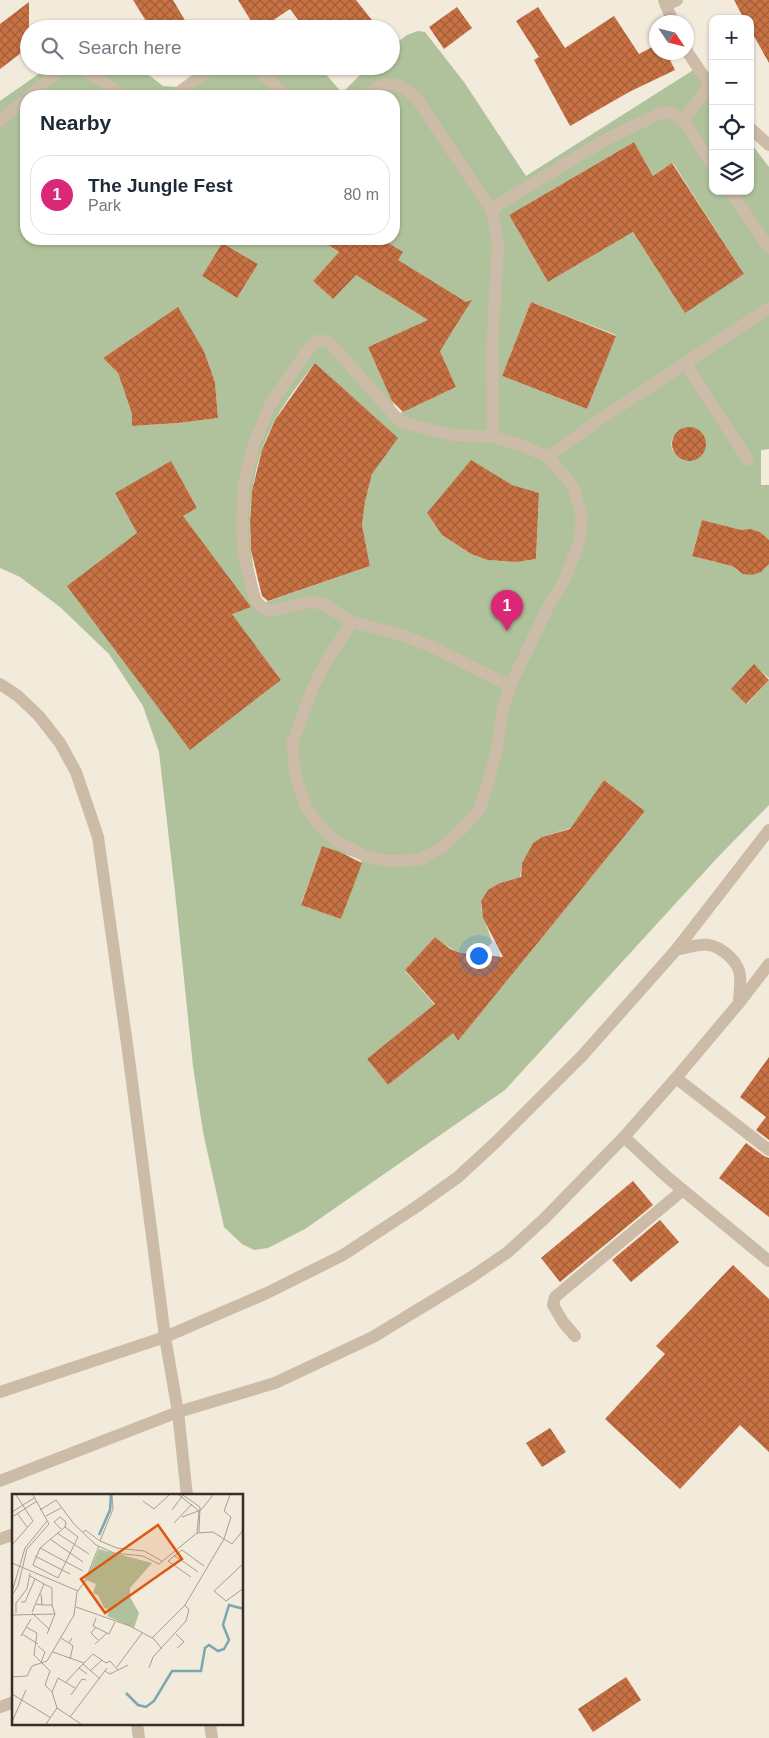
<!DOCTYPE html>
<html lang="en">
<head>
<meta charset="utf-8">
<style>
	:root { --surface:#fff; --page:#f2f2f3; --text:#1f2937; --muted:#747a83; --line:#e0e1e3; --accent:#db2777 }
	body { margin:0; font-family:Helvetica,sans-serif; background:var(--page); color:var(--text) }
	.controls { position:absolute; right:15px; top:15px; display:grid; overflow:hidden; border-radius:10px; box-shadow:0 1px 4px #0004 }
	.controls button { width:45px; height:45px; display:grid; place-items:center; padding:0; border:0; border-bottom:1px solid var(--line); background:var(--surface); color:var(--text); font:25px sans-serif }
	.compass { position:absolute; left:649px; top:15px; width:45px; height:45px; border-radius:50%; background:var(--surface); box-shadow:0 1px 4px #0004; rotate:125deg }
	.you { position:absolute; left:478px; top:955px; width:18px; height:18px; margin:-12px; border:4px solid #fff; border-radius:50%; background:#1a73e8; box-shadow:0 0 0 8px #1a73e833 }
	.badge { display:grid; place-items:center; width:32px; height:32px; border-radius:50%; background:var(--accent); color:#fff; font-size:16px; font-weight:700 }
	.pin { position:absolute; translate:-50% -41px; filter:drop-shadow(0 1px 2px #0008) }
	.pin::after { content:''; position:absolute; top:26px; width:18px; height:15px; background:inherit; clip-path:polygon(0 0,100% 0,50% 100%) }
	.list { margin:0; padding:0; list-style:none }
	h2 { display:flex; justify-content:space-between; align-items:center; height:65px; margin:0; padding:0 20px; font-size:21px }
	h2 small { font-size:16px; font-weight:400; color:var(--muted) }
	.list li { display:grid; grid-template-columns:32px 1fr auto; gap:15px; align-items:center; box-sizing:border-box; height:80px; margin:0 10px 10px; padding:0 10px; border:1px solid var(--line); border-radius:20px }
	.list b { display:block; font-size:19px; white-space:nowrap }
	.list p { margin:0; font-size:16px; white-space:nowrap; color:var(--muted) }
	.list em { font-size:16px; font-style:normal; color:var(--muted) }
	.icon { flex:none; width:28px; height:28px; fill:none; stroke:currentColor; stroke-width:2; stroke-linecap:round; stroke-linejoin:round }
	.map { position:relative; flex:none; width:769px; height:1738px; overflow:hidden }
	.search { position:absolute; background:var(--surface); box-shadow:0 1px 4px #0004; left:20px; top:20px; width:380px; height:55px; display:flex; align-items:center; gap:12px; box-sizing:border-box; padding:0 18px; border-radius:28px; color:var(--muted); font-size:19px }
	.panel { position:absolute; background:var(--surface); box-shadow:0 1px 4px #0004; left:20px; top:90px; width:380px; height:155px; border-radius:20px }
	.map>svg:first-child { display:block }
</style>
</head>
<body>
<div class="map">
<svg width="769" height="1738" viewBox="0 0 769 1738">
	<defs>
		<pattern id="building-cross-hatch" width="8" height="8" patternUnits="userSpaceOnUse" patternTransform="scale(1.25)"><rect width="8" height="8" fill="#c87244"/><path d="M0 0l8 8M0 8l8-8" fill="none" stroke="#a35e39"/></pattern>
	</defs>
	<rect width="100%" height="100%" fill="#f2eadb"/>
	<path fill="#b0c29b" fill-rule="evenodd" d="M418,31L425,32L464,82L526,176L695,69L713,92V191H750V142L769,167V449L761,450V485H769V542L760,532L751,529L728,562C739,576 759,580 769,563V678L754,665L731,689L747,704L769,680V805L718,857L505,1090L305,1229L268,1248L254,1250L242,1244L224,1227L203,1132L193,1066L175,892L159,752L143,706L109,654L60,607L20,577L0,568V101L50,66H137L163,86L177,87L208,66H319L342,93L369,66H391V47L407,35ZM26,96H394V239H382L402,252L383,281L318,239H26ZM634,142L653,176L673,163L744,274L685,312L633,232L548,282L509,215ZM222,243L258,264L237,298L202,276ZM332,260L333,299L313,281ZM386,294L469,304L451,334ZM531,302L616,335L587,409L502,376ZM178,308L204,351L215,382L218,418L178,423L132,426V414L118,373L103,358ZM402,332L411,353L436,342L456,387L398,414L368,347ZM315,363L397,438L372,474L365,502L362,525L370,566L263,603C242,546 246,474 275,420C286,400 301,381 315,363ZM686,427C725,430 696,479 675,454C666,443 675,431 686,427ZM171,462L197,508L141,540L115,493ZM493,475L512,485L539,494L536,559L516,562L487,560L471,554L442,535L427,513ZM702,520L725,526L715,562L692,555ZM217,594L281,680L190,750ZM604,780L645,811L458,1041L434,1004L405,971L435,937C447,947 466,961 483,951C486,949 489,945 492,943C489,928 480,916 481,901C492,885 501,882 520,878L522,863L533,843L542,837L571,828ZM322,846L362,860L341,919L301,904ZM446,1038L388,1085L367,1059Z"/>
	<g fill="url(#building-cross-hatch)">
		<path d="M133,0H173L190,29H151Z"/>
		<path d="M238,0H356L379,29H305L290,9L260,29H256Z"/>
		<path d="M734,0H769V63L750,29V19H744Z"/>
		<path d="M29,2V47L0,69V24Z"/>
		<path d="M457,7L472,28L444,49L429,27Z"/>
		<path d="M538,7L565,48L614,16L639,54L656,45V52H666L675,70L629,92L570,126L534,60L539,57L516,21Z"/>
		<path d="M634,142L653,176L672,163L744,274L685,313L633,232L548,282L509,215Z"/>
		<path d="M318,239H382L403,252L398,260L466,302L472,300L440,351L456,387L403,412L392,401L368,347L428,320L356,275L333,299L313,281L339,252Z"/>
		<path d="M222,243L258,264L237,298L202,276Z"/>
		<path d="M531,302L616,336L587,409L502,376Z"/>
		<path d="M178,307L204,351L215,382L218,418L178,423L132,426V414L118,373L103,358Z"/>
		<path d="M315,363L398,438L372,474L365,502L362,525L370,566L268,601L262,596L251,550L250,522L252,491L262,450L275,420Z"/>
		<circle cx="689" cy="444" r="17"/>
		<path d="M471,460L512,485L539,493L536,559L516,562L487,560L471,554L442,535L427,513Z"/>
		<path d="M171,461L197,508L183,516L251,607L232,614L281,680L190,750L67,586L137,533L115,493Z"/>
		<path d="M702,520L741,530L751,529L760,532L769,540V564L761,572L752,575L743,574L732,566L692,556Z"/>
		<path d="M754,664L769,680L746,704L731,689Z"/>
		<path d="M604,780L645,811L458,1041L453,1033L388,1085L367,1059L435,1004L405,970L435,937L450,949L461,953L503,957L483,918L481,901L488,890L500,883L521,877L522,863L533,843L542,837L570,829Z"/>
		<path d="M322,846L340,852L362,863L341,919L301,905Z"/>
		<path d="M769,1057V1140L756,1130L766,1117L740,1097Z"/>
		<path d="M746,1143L764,1156L769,1158V1217L719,1178Z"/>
		<path d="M633,1181L653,1205L560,1282L541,1258Z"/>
		<path d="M660,1220L679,1242L631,1282L612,1260Z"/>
		<path d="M733,1265L769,1299V1452L740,1425L680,1489L605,1419L665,1354L656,1346Z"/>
		<path d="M550,1428L566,1452L542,1467L526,1443Z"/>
		<path d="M626,1677L641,1700L593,1732L578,1709Z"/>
	</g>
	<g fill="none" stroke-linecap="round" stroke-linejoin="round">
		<g stroke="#cbbba7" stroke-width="12">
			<path d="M664,0L673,22"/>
			<path d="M666,5L677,0"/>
			<path d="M686,50L713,90"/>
			<path d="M75,66L84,70L125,96"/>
			<path d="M252,66L263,74L286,96"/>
			<path d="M709,86L686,116L684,121L713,166"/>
			<path d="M29,96L60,70L68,66"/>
			<path d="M174,96L214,66"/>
			<path d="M365,96C388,79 396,80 417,99L492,211"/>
			<path d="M0,121L26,99"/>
			<path d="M750,128L769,145"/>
			<path d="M730,191L769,248"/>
			<path d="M316,341H324L330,343L395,416L404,423L452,435L493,437L521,445L548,457L573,486L582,517L579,543L564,581L548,607L510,686L432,647L402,635L352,622L324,604L310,602L270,611L262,607L255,600L243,551L242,520L244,483L254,444L270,405L307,351Z"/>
			<path d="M685,363L748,460"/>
			<path d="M493,437L492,349L498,246L492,211L502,202L605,140L661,113C670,110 676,116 684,121"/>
			<path d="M548,457L599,420L769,308"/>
			<path d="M352,622L327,660L313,687L292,744L296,777L306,807L319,825L336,841L365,856L387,861L419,860L443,847L464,827L480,809L496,754L502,713L510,686"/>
			<path d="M0,684L18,696L39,716L60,743L76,772L98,837L128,1051L165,1337L178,1412L187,1496"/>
			<path d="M676,950C700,944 712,939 731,958C735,962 739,968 740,975C741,984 739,994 739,1003"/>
			<path d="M676,1078L769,1150"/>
			<path d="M624,1137L667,1177L769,1261"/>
			<path d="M575,1336L563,1322L553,1305L555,1297L683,1190"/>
			<path d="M0,1392L165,1337L267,1293L343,1255L416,1207L458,1177L496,1142L582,1056L676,950L769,830"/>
			<path d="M0,1481L178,1412L275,1383L373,1337L470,1278L508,1252L544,1219L624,1137L676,1078L739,1003L769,964"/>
			<path d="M0,1539L14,1534"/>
			<path d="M0,1707L14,1702"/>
			<path d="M137,1724L139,1738"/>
			<path d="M210,1724L212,1738"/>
		</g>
	</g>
	<g transform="translate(12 1494)">
		<rect width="231" height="231" fill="#f2eadb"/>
		<path d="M87,55L140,69L118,94V103L127,119L122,134L95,122L98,116L92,114L86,101L81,99L84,90L74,86Z" fill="#b0c29b"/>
		<path fill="none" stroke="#7aa7b0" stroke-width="2.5" d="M87,41L98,16L99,1M114,199L126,211L134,213L142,207L160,177H189L193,154L197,151L206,157L212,155L217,146L211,131L217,111L232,115"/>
		<path fill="none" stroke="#a79f93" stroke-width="1" d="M167,1L187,17L185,39M171,1L188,13L187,38M131,7L142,15L157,1M28,16L44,6L62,30L84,51L102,59L131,62L147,70L185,39L201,38L220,50M160,16L171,1M0,18L22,4M5,19L15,33M34,22L49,14M0,23L25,7M170,23L189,16L201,1M162,29L180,10M49,35L42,28L48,23L54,28L53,33L66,43L46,84L21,71L28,54L53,33M45,39L77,60M71,39L73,36L88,47L105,54L132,57L150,67M38,45L71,68M88,47L101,15L100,1M220,50L232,35M0,51L21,27L4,1M28,54L71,77M162,61L186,78M23,62L58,80M0,69L66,97M232,69L202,97L214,107L232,94M18,82L32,90L20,118M179,83L156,67L170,56L192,72M0,98L13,54L35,27M0,101L6,92L15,55L37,30L21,1M9,108H13L23,85M24,110L30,111L29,100M30,111H40V94L32,90M64,113L118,132L142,145L150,155M4,119V109L15,95L18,79M20,119L38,136M0,121L43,120M84,124L81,132L97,140L103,128M14,133L25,139L22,161L38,177L33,191L40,198L45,214L69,230M84,133L79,139L86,146M10,140L26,150M35,140L43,120L40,111M164,140L172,148L165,154M9,142L19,125M49,144L57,149L60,144M140,144L173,111M57,149L61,152L58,165M83,150L95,139M26,152L33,158L29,168M41,158L72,169M71,170L88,185M105,173L130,139M67,174L81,160L94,169L98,167L106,176M137,174L141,163L174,127L177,116L173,111L212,45L219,23L212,17L218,1M78,177L90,166M93,177L98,180L116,171M0,183L15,182L20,172L35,167L62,121L65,98L73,87L87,52M54,188L67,174L75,180M40,198L46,184L63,194M0,200L39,224M59,201L70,185L74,186M58,223L95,174M0,228L14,196M34,230L45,214"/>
		<path fill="#df570d" fill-opacity="0.15" stroke="#df570d" stroke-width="2.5" d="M146,31L170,65L93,119L69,85Z"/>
		<rect width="231" height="231" fill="none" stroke="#372e28" stroke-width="2.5"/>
	</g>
</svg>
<div class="controls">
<button>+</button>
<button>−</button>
<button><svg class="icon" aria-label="locate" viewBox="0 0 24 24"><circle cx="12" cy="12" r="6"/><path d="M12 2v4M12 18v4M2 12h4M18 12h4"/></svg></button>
<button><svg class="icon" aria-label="layers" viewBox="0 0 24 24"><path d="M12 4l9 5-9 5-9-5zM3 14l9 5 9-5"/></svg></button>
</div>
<svg class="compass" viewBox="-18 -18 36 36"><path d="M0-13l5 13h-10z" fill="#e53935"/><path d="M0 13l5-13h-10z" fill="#747a83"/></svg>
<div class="you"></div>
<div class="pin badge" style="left:507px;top:631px">1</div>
<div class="search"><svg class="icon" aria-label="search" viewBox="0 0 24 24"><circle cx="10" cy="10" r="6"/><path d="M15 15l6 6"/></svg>Search here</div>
<section class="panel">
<h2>Nearby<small></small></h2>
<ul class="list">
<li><span class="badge">1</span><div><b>The Jungle Fest</b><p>Park</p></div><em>80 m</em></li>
</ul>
</section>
</div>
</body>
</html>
